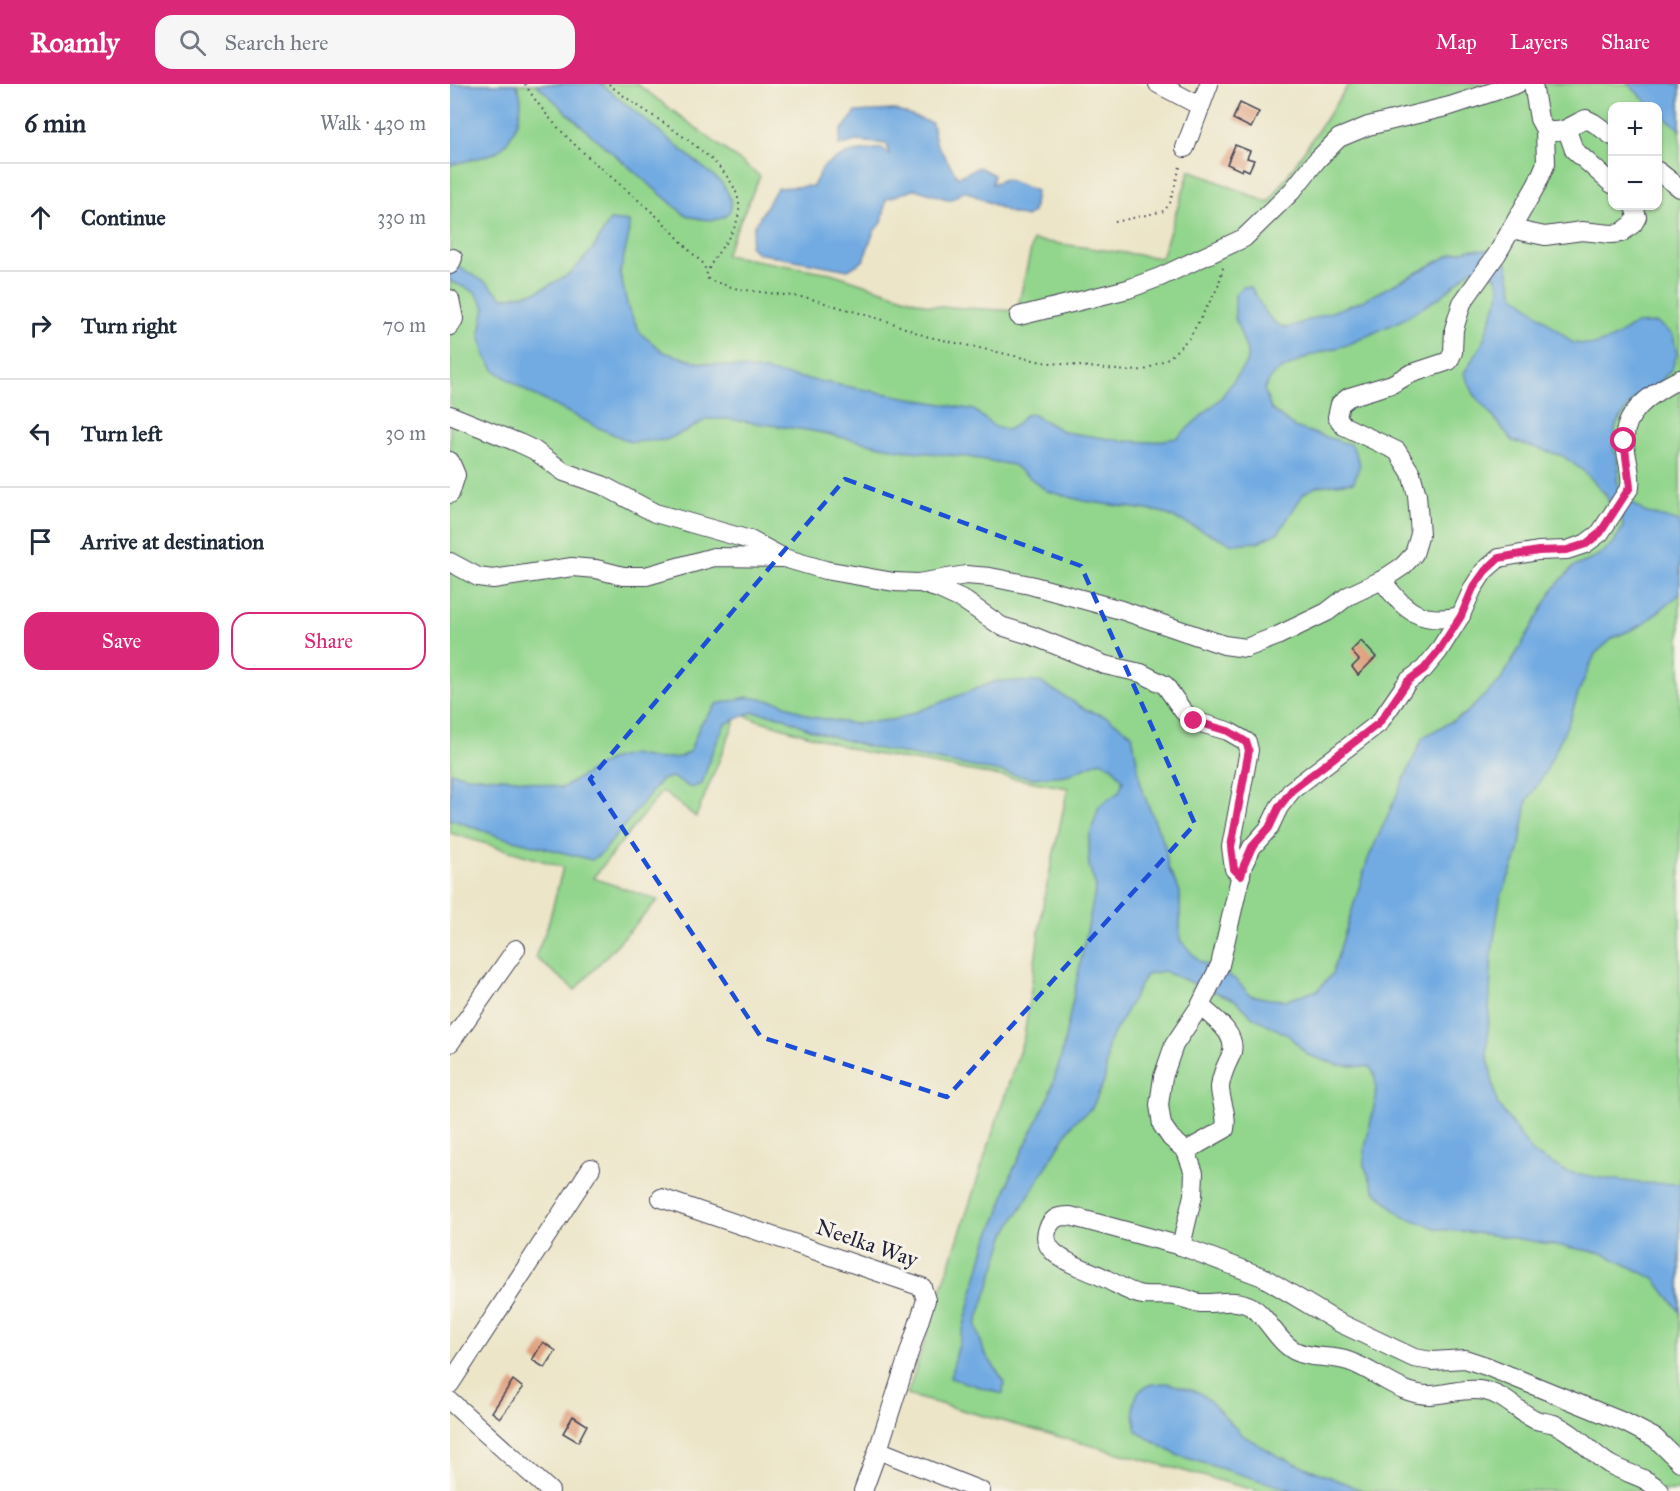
<!DOCTYPE html>
<html lang="en">
<head>
<meta charset="utf-8">
<style>
	:root { --surface:#fff; --page:#f6f6f7; --text:#1f2937; --muted:#747a83; --line:#e0e1e3; --accent:#db2777 }
	body { margin:0; font-family:"IM FELL Great Primer",serif; background:var(--page); color:var(--text) }
	.controls { position:absolute; right:18px; top:18px; display:grid; overflow:hidden; border-radius:12px; box-shadow:0 2px 4px #0004 }
	.controls button { width:54px; height:54px; display:grid; place-items:center; padding:0; border:0; border-bottom:2px solid var(--line); background:var(--surface); color:var(--text); font:30px sans-serif }
	.stop { position:absolute; width:18px; height:18px; margin:-14px; border:4px solid #db2777; border-radius:50%; background:#fff }
	.stop.end { background:#db2777; border-color:#fff; box-shadow:0 2px 6px #0008 }
	.list { margin:0; padding:0; list-style:none }
	h2 { display:flex; justify-content:space-between; align-items:center; height:78px; margin:0; padding:0 24px; font-size:26px }
	h2 small { font-size:20px; font-weight:400; color:var(--muted) }
	.list li { display:grid; grid-template-columns:39px 1fr auto; gap:18px; align-items:center; box-sizing:border-box; height:108px; padding:0 24px; border-top:2px solid var(--line) }
	.list b { display:block; font-size:22px; white-space:nowrap }
	.list em { font-size:20px; font-style:normal; color:var(--muted) }
	.actions { display:flex; gap:12px; padding:18px 24px }
	.actions a { flex:1; padding:14px 0; border:2px solid var(--accent); border-radius:18px; text-align:center; font-size:21px; color:var(--accent) }
	.actions .main { background:var(--accent); color:#fff }
	.icon { flex:none; width:33px; height:33px; fill:none; stroke:currentColor; stroke-width:2; stroke-linecap:round; stroke-linejoin:round }
	.map { position:relative; flex:none; width:1230px; height:1407px; overflow:hidden }
	header { display:flex; align-items:center; gap:36px; box-sizing:border-box; height:84px; padding:0 30px; background:var(--accent); color:#fff }
	header strong { font-size:28px }
	nav { display:flex; gap:33px; margin-inline-start:auto; font-size:21px }
	.search { width:420px; height:54px; background:var(--page); display:flex; align-items:center; gap:15px; box-sizing:border-box; padding:0 21px; border-radius:18px; color:var(--muted); font-size:22px }
	main { display:flex }
	aside { flex:1; background:var(--surface) }
	.map>svg:first-child { display:block }
</style>
</head>
<body>
<header>
<strong>Roamly</strong>
<div class="search"><svg class="icon" aria-label="search" viewBox="0 0 24 24"><circle cx="10" cy="10" r="6"/><path d="M15 15l6 6"/></svg>Search here</div>
<nav><a>Map</a><a>Layers</a><a>Share</a></nav>
</header>
<main>
<aside>
<h2>6 min<small>Walk · 430 m</small></h2>
<ul class="list">
<li><svg class="icon" aria-label="ahead" viewBox="0 0 24 24"><path d="M12 20V5M6 11l6-6 6 6"/></svg><div><b>Continue</b></div><em>330 m</em></li>
<li><svg class="icon" aria-label="right" viewBox="0 0 24 24"><path d="M7 20v-9h11M14 6l5 5-5 5"/></svg><div><b>Turn right</b></div><em>70 m</em></li>
<li><svg class="icon" aria-label="left" viewBox="0 0 24 24"><path d="M17 20v-9H6M10 6l-5 5 5 5"/></svg><div><b>Turn left</b></div><em>30 m</em></li>
<li><svg class="icon" aria-label="arrive" viewBox="0 0 24 24"><path d="M6 21V4h12l-3 4 3 4H6"/></svg><div><b>Arrive at destination</b></div></li>
</ul>
<div class="actions"><a class="main">Save</a><a>Share</a></div>
</aside>
<div class="map">
<svg width="1230" height="1407" viewBox="0 0 1230 1407">
	<rect width="100%" height="100%" fill="#f7f3e8"/>
	<filter id="ink" filterUnits="userSpaceOnUse"><feTurbulence type="fractalNoise" baseFrequency=".0167" numOctaves="2"/><feDisplacementMap in="SourceGraphic" scale="12" xChannelSelector="R" yChannelSelector="G"/><feConvolveMatrix kernelMatrix="1 2 1 2 8 2 1 2 1" color-interpolation-filters="sRGB"/></filter>
	<filter id="wash" filterUnits="userSpaceOnUse"><feTurbulence type="fractalNoise" baseFrequency=".008" numOctaves="4" result="noise"/><feDisplacementMap in="SourceGraphic" scale="24" xChannelSelector="R" yChannelSelector="G"/><feGaussianBlur stdDeviation="1.35" result="paint"/><feColorMatrix in="noise" values="0 0 0 0 0 0 0 0 0 0 0 0 0 0 0 0 0 1.4 0 .05"/><feComposite in="paint" operator="in"/></filter>
	<g filter="url(#wash)">
		<rect width="100%" height="100%" fill="#ece5c8"/>
		<path fill="#92d58c" stroke="#5a7c64" stroke-width="1.5" fill-rule="evenodd" d="M0,0H187L310,92L275,171L381,189L481,222L567,227L583,156L711,174L740,86L819,119L899,0H1230V1407H807L457,1311L574,953L594,815L618,704L413,668L288,630L246,733L212,707L143,794L208,816L125,906L85,873L98,841L113,783L0,749ZM1162,22H1208V122H1162Z"/>
		<g fill="#72abe2" stroke="#4a668e" stroke-width="1.5">
			<path d="M0,0H66C78,19 65,57 46,68C35,74 13,77 0,81Z"/>
			<path d="M86,0H151L272,99C275,105 282,113 281,122C278,143 246,135 234,130L137,47Z"/>
			<path d="M1178,0H1230V45L1208,28V22H1201Z"/>
			<path d="M445,26L482,39L486,59L508,93L529,83L544,91L542,100L555,95L586,107L583,128L576,133L559,128L515,107L500,116L465,105L436,115L432,139L424,147L413,177L398,186L307,169L300,162L304,143L327,104L363,102L373,83L379,79L398,69L432,64L439,70L437,60L406,57L389,62L391,47L406,28Z"/>
			<path d="M160,136L179,138L178,155L170,189L178,224L191,250L214,268L247,278L314,287L524,326L545,343L557,346L566,341L575,331L582,330L614,348L673,357L701,358L727,354L771,314L797,278V267L785,234V211L793,203H801C810,218 818,241 837,244L912,217L1002,170L1021,165L1042,166L1057,179L1064,210L1123,259L1144,261L1162,255L1186,240L1207,239L1223,251L1227,270L1222,285L1205,303L1183,316L1166,341L1163,362L1169,385L1167,396L1171,409L1194,428L1230,438V510L1192,541L1163,554L1145,570L1129,607L1120,635L1096,687L1077,717L1069,767L1050,815L1042,869L1037,969L1047,1019L1083,1069L1115,1087L1135,1092L1191,1099L1230,1100V1228L1205,1195L1152,1169L1052,1152L988,1145L952,1132L925,1107L914,1081L915,1064L926,1014L925,992L920,983L888,981L858,971L838,951L803,933L785,916L713,887L696,891L658,960L655,995L642,1024L623,1039L557,1147L526,1241L534,1268L554,1297L553,1310L500,1294L536,1159L548,1132L562,1088L598,1015L611,973L646,803L639,782V754L649,722L669,708L673,697L663,683L650,677L617,691L582,694L419,663L361,646L330,632L303,628L275,640L261,671L252,700L241,704L222,693L211,696L153,768L142,776L48,752L0,735V688L17,692L66,695L112,704L159,676L182,670L206,675L230,673L240,667L250,641L267,620L298,613L329,618L362,633L405,640L448,635L546,597L590,598L637,626L657,633L682,650L692,706L715,762L718,783L730,808V856L749,877L785,895L800,911L819,915L837,916L868,906L882,890L918,775L973,653L1015,630L1051,596L1104,504L1123,483L1143,475L1163,460L1173,443L1172,433L1161,423L1156,411L1136,389L1113,372L1063,357L1024,310L1014,289L1032,260L1049,211L1050,203L1046,193L1032,184L1021,185L992,212L952,236L897,261L861,271L823,290L814,305L821,325L844,343L902,361L910,380L904,398L868,402L854,409L829,448L808,458L783,460L711,428L634,417L597,407L563,381L518,373L450,366L363,347L278,335H257L238,346L216,356L181,358L149,344L78,308L45,287L35,271L30,249L35,223L25,208L0,197V178L37,199L53,214L86,208L120,190L143,165Z"/>
			<path d="M717,1299L748,1308L760,1317L792,1351L828,1372L914,1407H845L727,1371L687,1348C684,1332 678,1311 697,1302C702,1299 711,1300 717,1299Z"/>
		</g>
		<g id="blocks">
			<g fill="#dfa180">
				<path d="M790,19L809,28L801,44L783,35Z"/>
				<path d="M785,61L800,67L797,74L804,76L799,87L793,84L792,87L777,80Z"/>
				<path d="M911,557L926,573L908,591L902,583L909,576L901,567Z"/>
				<path d="M93,1258L106,1267L95,1284L82,1276Z"/>
				<path d="M63,1296L73,1304L50,1334L42,1328Z"/>
				<path d="M123,1332L137,1341L128,1358L113,1349Z"/>
			</g>
		</g>
	</g>
	<g filter="url(#ink)">
		<use href="#blocks" fill-opacity="0" stroke="#403f50" stroke-width="1.5"/>
		<g fill="none" stroke-linecap="round" stroke-linejoin="round">
			<defs>
				<g id="minor">
					<path d="M708,0L750,22"/>
					<path d="M1083,0L1089,35L1095,46C1116,50 1118,42 1136,35L1144,39L1162,52"/>
					<path d="M1117,46L1124,66L1162,100"/>
					<path d="M735,64L759,0"/>
					<path d="M1208,87L1230,104"/>
					<path d="M1061,145L1095,152L1132,147L1161,150L1171,149L1183,140L1187,133L1184,122"/>
					<path d="M0,181L3,174"/>
					<path d="M0,215L4,235L0,242"/>
					<path d="M569,232L678,205L710,193L794,154L842,107L867,76L889,54L918,42L1000,22L1067,0"/>
					<path d="M0,331L69,359L84,366L114,388L152,401L205,429L300,456L334,474L375,486L444,498L468,499L516,491L540,493L580,501L671,526L774,561L796,564L827,552L877,528L898,512L932,496L953,482L964,470L970,450L967,411L961,389L947,367L894,342L887,333L890,320L899,313L942,300L960,290L999,277L1003,268L1004,245L1012,219L1047,170L1087,100L1096,79L1095,46"/>
					<path d="M0,377L6,391L0,410"/>
					<path d="M0,478L28,493L43,495L122,483L146,485L173,492H196L264,473L330,474"/>
					<path d="M932,496C954,527 971,541 1011,532"/>
					<path d="M473,500L489,505L515,517L551,542L583,552L655,581L691,589L715,601L733,627L744,637L778,647L797,658L799,666L781,763L784,785L791,792"/>
					<path d="M0,959L66,865"/>
					<path d="M736,1067L775,1045C778,1030 770,1017 770,1003C771,991 776,982 781,971C789,951 764,934 750,922"/>
					<path d="M211,1114L472,1203L476,1216L428,1366L413,1407"/>
					<path d="M731,1162L743,1111L744,1089L736,1067L721,1054L712,1041L709,1021L713,993L724,961L750,922L770,881L793,781L802,763L819,744L829,723L842,706L929,639L958,597L974,585L988,568L1010,533L1023,504L1034,487L1049,474L1088,467L1117,466L1135,460L1150,449L1180,403C1182,388 1176,374 1175,360C1171,328 1205,307 1230,295"/>
					<path d="M0,1300L141,1084"/>
					<path d="M0,1317L100,1407"/>
					<path d="M428,1366L531,1407"/>
					<path d="M1210,1407C1196,1392 1176,1390 1159,1380C1140,1368 1124,1348 1104,1340C1098,1338 1092,1338 1086,1336C1068,1328 1055,1311 1035,1307C1017,1303 999,1310 981,1311C950,1312 926,1286 898,1277C881,1271 861,1275 845,1267C826,1257 817,1231 800,1222C785,1214 766,1220 751,1219C744,1219 736,1214 729,1213C718,1210 705,1212 693,1211C681,1210 667,1200 656,1195C638,1184 586,1174 598,1144C603,1133 609,1132 620,1132L731,1162L813,1193L888,1238L964,1274L982,1277L1015,1275L1036,1282L1176,1339L1205,1354L1230,1378"/>
				</g>
			</defs>
			<use href="#minor" stroke="#403f50" stroke-width="20"/>
			<g stroke="#403f50" stroke-width="2" stroke-dasharray="1.5 4.5" stroke-linecap="butt">
				<path d="M75,0C110,59 171,97 219,144C231,157 241,169 254,180L256,189"/>
				<path d="M159,0C191,30 294,77 289,127C287,151 263,169 256,192L259,196L288,205L358,214L440,238L475,252L592,278L677,287L695,286L720,273L740,253L768,203L774,180"/>
				<path d="M665,138L714,127L720,119L731,79"/>
			</g>
			<use href="#minor" stroke="#fff" stroke-width="18"/>
		</g>
	</g>
	<g fill="none" stroke-linecap="round" stroke-linejoin="round" filter="url(#ink)">
		<path stroke="#db2777" stroke-width="8" d="M744,637L778,647L796,658L799,666L781,763L784,785L791,792L794,781L802,763L819,744L829,723L842,706L929,639L958,597L974,585L988,568L1011,532L1023,504L1035,487L1049,474L1088,467L1117,466L1136,460L1150,449L1180,403L1174,357"/>
	</g>
	<path fill="none" stroke="#1d4ed8" stroke-width="4.5" stroke-dasharray="12 8" stroke-linejoin="round" d="M395,395L631,482L745,740L497,1013L311,953L140,695Z"/>
	<g text-anchor="middle" dominant-baseline="central" stroke-width="6" stroke-linejoin="round" paint-order="stroke">
		<g font-size="22" fill="#22223b" stroke="#f7f3e8">
			<text transform="translate(417 1159) rotate(19)">Neelka Way</text>
		</g>
	</g>
</svg>
<div class="controls">
<button>+</button>
<button>−</button>
</div>
<div class="stop" style="left:1174px;top:357px"></div>
<div class="stop end" style="left:744px;top:637px"></div>
</div>
</main>
</body>
</html>
